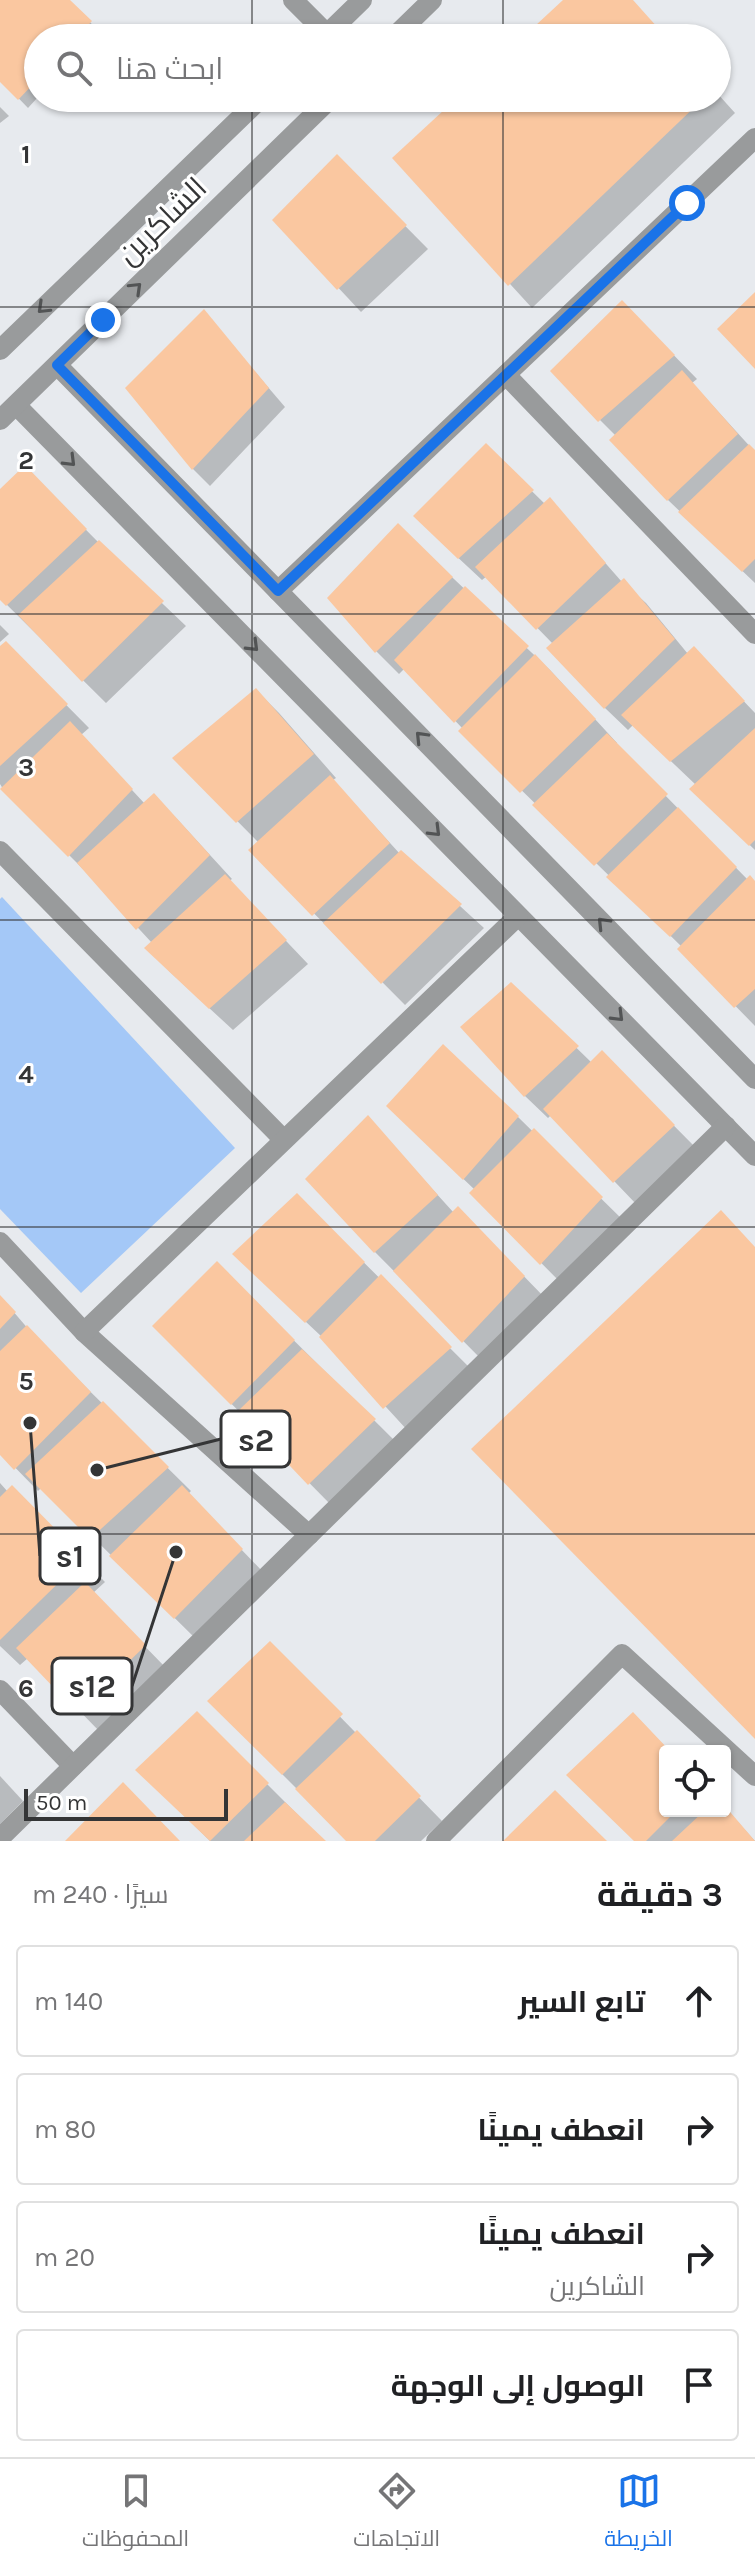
<!DOCTYPE html>
<html lang="ar">
<head>
<meta charset="utf-8">
<style>
	:root { --surface:#fff; --page:#f2f2f2; --text:#202124; --muted:#757577; --line:#e0e0e0; --accent:#1a73e8 }
	body { margin:0; font-family:Karla,Cairo,sans-serif; background:var(--page); color:var(--text); direction:rtl }
	.controls { position:absolute; right:24px; bottom:24px; display:grid; overflow:hidden; border-radius:8px; box-shadow:0 2px 6px #0004 }
	.controls button { width:72px; height:72px; display:grid; place-items:center; padding:0; border:0; border-bottom:2px solid var(--line); background:var(--surface); color:var(--text); font:40px sans-serif }
	.scale { position:absolute; left:24px; bottom:20px; width:204px; box-sizing:border-box; padding-left:8px; border:4px solid #343536; border-top:0; font-size:22px; line-height:28px; white-space:nowrap; color:#343536; -webkit-text-stroke:6px #fff; paint-order:stroke }
	.stop { position:absolute; width:24px; height:24px; margin:-18px; border:6px solid #1a73e8; border-radius:50%; background:#fff }
	.stop.end { background:#1a73e8; border-color:#fff; box-shadow:0 2px 8px #0008 }
	.list { margin:0; padding:0; list-style:none }
	h2 { display:flex; justify-content:space-between; align-items:center; height:104px; margin:0; padding:0 32px; font-size:34px }
	h2 small { font-size:26px; font-weight:400; color:var(--muted) }
	.list li { display:grid; grid-template-columns:52px 1fr auto; gap:24px; align-items:center; box-sizing:border-box; height:112px; margin:0 16px 16px; padding:0 16px; border:2px solid var(--line); border-radius:8px }
	.list b { display:block; font-size:30px; white-space:nowrap }
	.list p { margin:0; font-size:26px; white-space:nowrap; color:var(--muted) }
	.list em { font-size:26px; font-style:normal; color:var(--muted) }
	.icon { flex:none; width:44px; height:44px; fill:none; stroke:currentColor; stroke-width:2; stroke-linecap:round; stroke-linejoin:round }
	.map { position:relative; flex:none; width:755px; height:1841px; overflow:hidden; direction:ltr }
	.search { position:absolute; background:var(--surface); box-shadow:0 2px 6px #0004; left:24px; right:24px; top:24px; height:88px; display:flex; align-items:center; gap:20px; box-sizing:border-box; padding:0 28px; border-radius:44px; color:var(--muted); font-size:30px }
	.sheet { height:616px; background:var(--surface) }
	nav { display:flex; justify-content:space-around; align-items:center; box-sizing:border-box; height:112px; border-top:2px solid var(--line); background:var(--surface); font-size:22px; color:var(--muted) }
	nav a { display:grid; justify-items:center; gap:4px }
	nav .on { color:var(--accent) }
	.map>svg:first-child { display:block }
</style>
</head>
<body>
<div class="map">
<svg width="755" height="1841" viewBox="0 0 755 1841">
	<rect width="100%" height="100%" fill="#e7eaee"/>
	<path fill="#a4c8f7" d="M2,897L235,1148L81,1293L0,1209V899Z"/>
	<g fill="#0003">
		<path d="M0,0H67L99,31L93,38H38V97L28,108L0,79Z"/>
		<path d="M717,93L735,113L532,308L395,158L460,98H717Z"/>
		<path d="M0,107L9,116L0,123Z"/>
		<path d="M337,157L428,249L361,312L275,220Z"/>
		<path d="M622,302L697,379L692,383L755,452V583L668,500L612,440L616,436L600,420Z"/>
		<path d="M204,312L285,407L210,486L193,469L128,388Z"/>
		<path d="M486,446L545,504L550,500L622,582L646,603L688,654L716,672L755,713V850L714,811L696,785L633,725L628,730L605,708L553,644L487,576L482,580L438,539Z"/>
		<path d="M25,468L99,543L186,626L106,703L0,598V492Z"/>
		<path d="M398,526L550,670L617,743L616,745L748,880L755,884V1026L680,949L682,947L461,731L463,729L405,668L399,674L376,651Z"/>
		<path d="M0,625L9,634L0,642Z"/>
		<path d="M6,644L89,728L81,735L145,804L177,819L232,879L229,881L308,964L233,1030L169,971L152,943L92,878L3,789L0,784V649Z"/>
		<path d="M256,690L279,713L336,778L333,780L400,854L401,852L484,928L405,1005L251,850L259,843L175,758Z"/>
		<path d="M511,984L592,1063L602,1053L697,1149L637,1205L551,1115L548,1118L525,1096Z"/>
		<path d="M518,1117L625,1222L564,1286L472,1193L475,1190L411,1129Z"/>
		<path d="M368,1118L454,1213L481,1232L547,1300L486,1364L375,1252Z"/>
		<path d="M297,1196L473,1371L408,1431L321,1336L258,1277Z"/>
		<path d="M217,1264L397,1443L332,1506L155,1326Z"/>
		<path d="M0,1296L36,1338L191,1491L188,1494L264,1573L198,1641L42,1487L38,1491L0,1452Z"/>
		<path d="M0,1483L8,1492L12,1488L105,1582L93,1593L167,1669L101,1733L28,1658L20,1665L0,1646Z"/>
		<path d="M269,1644L442,1821L421,1841H349L210,1702Z"/>
		<path d="M197,1714L324,1841H210L138,1770Z"/>
		<path d="M633,1715L669,1751H665V1811H725V1808L755,1841H636Z"/>
		<path d="M0,1776L23,1801L0,1824Z"/>
	</g>
	<g fill="#fac7a0">
		<path d="M0,0H70L92,21L76,38H38V79L18,100L0,82Z"/>
		<path d="M563,0H633L667,38H522Z"/>
		<path d="M457,98H704L508,286L392,158Z"/>
		<path d="M337,154L407,225L337,290L272,220Z"/>
		<path d="M755,292V369L717,329Z"/>
		<path d="M622,300L675,355L598,422L550,371Z"/>
		<path d="M204,309L269,388L192,470L125,388Z"/>
		<path d="M682,370L738,434L667,501L609,440Z"/>
		<path d="M486,443L534,490L458,559L413,516Z"/>
		<path d="M749,444L755,450V559L742,572L678,512Z"/>
		<path d="M25,465L87,529L6,606L0,600V489Z"/>
		<path d="M550,497L606,563L536,630L475,567Z"/>
		<path d="M398,523L453,577L375,653L327,598Z"/>
		<path d="M99,540L164,601L82,682L18,615Z"/>
		<path d="M624,578L675,639L604,709L546,648Z"/>
		<path d="M465,586L529,646L454,723L394,660Z"/>
		<path d="M6,641L68,704L0,766V646Z"/>
		<path d="M694,646L745,701L670,762L621,715Z"/>
		<path d="M535,654L596,719L520,793L458,731Z"/>
		<path d="M256,688L314,754L236,823L172,758Z"/>
		<path d="M70,721L133,789L68,857L0,789Z"/>
		<path d="M755,728V840L749,846L689,789Z"/>
		<path d="M607,733L668,794L594,866L532,805Z"/>
		<path d="M330,775L390,843L312,916L248,850Z"/>
		<path d="M154,793L210,855L136,930L77,863Z"/>
		<path d="M678,807L737,867L670,937L606,877Z"/>
		<path d="M401,850L462,904L381,984L323,923Z"/>
		<path d="M225,874L287,940L209,1009L144,948Z"/>
		<path d="M750,875L755,881V989L734,1008L677,949Z"/>
		<path d="M511,982L579,1046L524,1097L460,1027Z"/>
		<path d="M443,1044L519,1116L463,1180L386,1106Z"/>
		<path d="M602,1050L675,1125L613,1183L543,1109Z"/>
		<path d="M368,1115L438,1195L374,1253L305,1179Z"/>
		<path d="M534,1128L603,1197L540,1265L469,1193Z"/>
		<path d="M297,1193L365,1262L305,1323L232,1254Z"/>
		<path d="M458,1206L525,1276L462,1343L393,1271Z"/>
		<path d="M721,1210L755,1247V1739L471,1449Z"/>
		<path d="M217,1261L295,1340L231,1405L152,1326Z"/>
		<path d="M381,1274L452,1347L383,1409L319,1337Z"/>
		<path d="M0,1295L16,1312L0,1329Z"/>
		<path d="M27,1325L91,1392L14,1470L0,1455V1351Z"/>
		<path d="M302,1349L376,1419L308,1485L238,1411Z"/>
		<path d="M103,1401L169,1467L90,1539L25,1474Z"/>
		<path d="M12,1485L84,1558L0,1640V1497Z"/>
		<path d="M182,1485L243,1549L174,1619L109,1556Z"/>
		<path d="M85,1582L146,1645L77,1712L16,1648Z"/>
		<path d="M270,1641L343,1714L282,1775L207,1701Z"/>
		<path d="M197,1711L269,1783L210,1841L135,1770Z"/>
		<path d="M633,1712L670,1751H665V1811H676L646,1841H634L566,1775Z"/>
		<path d="M357,1730L421,1796L375,1841H346L295,1789Z"/>
		<path d="M123,1782L180,1841H65Z"/>
		<path d="M555,1790L607,1841H503Z"/>
		<path d="M285,1802L326,1841H244Z"/>
		<path d="M725,1806L755,1841H672L704,1811H725Z"/>
	</g>
	<g fill="none" stroke-linecap="round" stroke-linejoin="round">
		<g stroke="#999b9c" stroke-width="20">
			<path d="M293,0L327,34"/>
			<path d="M323,38L362,0"/>
			<path d="M393,38L432,0"/>
			<path d="M0,350L261,98"/>
			<path d="M57,365L755,1079"/>
			<path d="M506,375L755,634"/>
			<path d="M16,405L755,1156"/>
			<path d="M0,420L331,98"/>
			<path d="M278,591L755,138"/>
			<path d="M0,851L283,1139"/>
			<path d="M0,1242L84,1332L309,1535"/>
			<path d="M84,1332L518,916"/>
			<path d="M0,1690L73,1766"/>
			<path d="M0,1838L726,1126"/>
			<path d="M436,1841L622,1654L755,1776"/>
		</g>
	</g>
	<defs><path id="oneway-chevron" d="M-2-3.5L2.5 0L-2 3.5" fill="none" stroke-width="1.6" stroke-linecap="round" stroke-linejoin="round" transform="scale(2)"/></defs>
	<g stroke="#525455">
		<use href="#oneway-chevron" transform="translate(136 288) rotate(-44)"/>
		<use href="#oneway-chevron" transform="translate(43 308) rotate(136)"/>
		<use href="#oneway-chevron" transform="translate(70 461) rotate(45)"/>
		<use href="#oneway-chevron" transform="translate(253 646) rotate(45)"/>
		<use href="#oneway-chevron" transform="translate(421 737) rotate(-134)"/>
		<use href="#oneway-chevron" transform="translate(435 831) rotate(45)"/>
		<use href="#oneway-chevron" transform="translate(603 923) rotate(-134)"/>
		<use href="#oneway-chevron" transform="translate(618 1016) rotate(45)"/>
	</g>
	<g fill="none" stroke-linecap="round" stroke-linejoin="round">
		<path stroke="#1a73e8" stroke-width="10" d="M103,320L57,365L278,591L687,203"/>
	</g>
	<path fill="none" stroke="#343536" stroke-width="2" stroke-opacity="0.55" d="M252,0V38M503,0V38M252,98V1841M503,98V1841M0,307H755M0,614H755M0,920H755M0,1227H755M0,1534H755"/>
	<g text-anchor="middle" dominant-baseline="central" stroke-width="6" stroke-linejoin="round" paint-order="stroke">
		<g font-size="30" fill="#343536" stroke="#fff">
			<text transform="translate(162 221) rotate(-44)">الشاكرين</text>
		</g>
	</g>
	<g font-size="26" text-anchor="middle" font-weight="bold" fill="#343536" stroke="#fff" stroke-width="6" stroke-linejoin="round" paint-order="stroke">
		<text x="26" y="163">1</text>
		<text x="26" y="469">2</text>
		<text x="26" y="776">3</text>
		<text x="26" y="1083">4</text>
		<text x="26" y="1390">5</text>
		<text x="26" y="1697">6</text>
	</g>
	<path fill="none" stroke="#343536" stroke-width="3" d="M97 1470L221 1439M30 1423L40 1556M176 1552L132 1686"/>
	<g fill="#343536" stroke="#fff" stroke-width="3">
		<circle cx="97" cy="1470" r="8"/>
		<circle cx="30" cy="1423" r="8"/>
		<circle cx="176" cy="1552" r="8"/>
	</g>
	<g fill="#fff" stroke="#343536" stroke-width="3">
		<rect x="221" y="1411" width="69" height="56" rx="8"/>
		<rect x="40" y="1528" width="60" height="56" rx="8"/>
		<rect x="52" y="1658" width="80" height="56" rx="8"/>
	</g>
	<g font-size="32" text-anchor="middle" font-weight="bold" fill="#343536">
		<text x="256" y="1451">s2</text>
		<text x="70" y="1567">s1</text>
		<text x="92" y="1697">s12</text>
	</g>
</svg>
<div class="controls">
<button><svg class="icon" aria-label="locate" viewBox="0 0 24 24"><circle cx="12" cy="12" r="6"/><path d="M12 2v4M12 18v4M2 12h4M18 12h4"/></svg></button>
</div>
<div class="scale">50 m</div>
<div class="stop" style="left:687px;top:203px"></div>
<div class="stop end" style="left:103px;top:320px"></div>
<div class="search"><svg class="icon" aria-label="search" viewBox="0 0 24 24"><circle cx="10" cy="10" r="6"/><path d="M15 15l6 6"/></svg>ابحث هنا</div>
</div>
<section class="sheet">
<h2>3 دقيقة<small>سيرًا · 240 m</small></h2>
<ul class="list">
<li><svg class="icon" aria-label="ahead" viewBox="0 0 24 24"><path d="M12 20V5M6 11l6-6 6 6"/></svg><div><b>تابع السير</b></div><em>140 m</em></li>
<li><svg class="icon" aria-label="right" viewBox="0 0 24 24"><path d="M7 20v-9h11M14 6l5 5-5 5"/></svg><div><b>انعطف يمينًا</b></div><em>80 m</em></li>
<li><svg class="icon" aria-label="right" viewBox="0 0 24 24"><path d="M7 20v-9h11M14 6l5 5-5 5"/></svg><div><b>انعطف يمينًا</b><p>الشاكرين</p></div><em>20 m</em></li>
<li><svg class="icon" aria-label="arrive" viewBox="0 0 24 24"><path d="M6 21V4h12l-3 4 3 4H6"/></svg><div><b>الوصول إلى الوجهة</b></div></li>
</ul>
</section>
<nav>
<a class="on"><svg class="icon" aria-label="map" viewBox="0 0 24 24"><path d="M3 6l6-2 6 2 6-2v14l-6 2-6-2-6 2zM9 4v14M15 6v14"/></svg>الخريطة</a>
<a><svg class="icon" aria-label="directions" viewBox="0 0 24 24"><path d="M12 3l9 9-9 9-9-9zM9 14v-3h6M13 9l2 2-2 2"/></svg>الاتجاهات</a>
<a><svg class="icon" aria-label="saved" viewBox="0 0 24 24"><path d="M7 4h10v16l-5-4-5 4z"/></svg>المحفوظات</a>
</nav>
</body>
</html>
